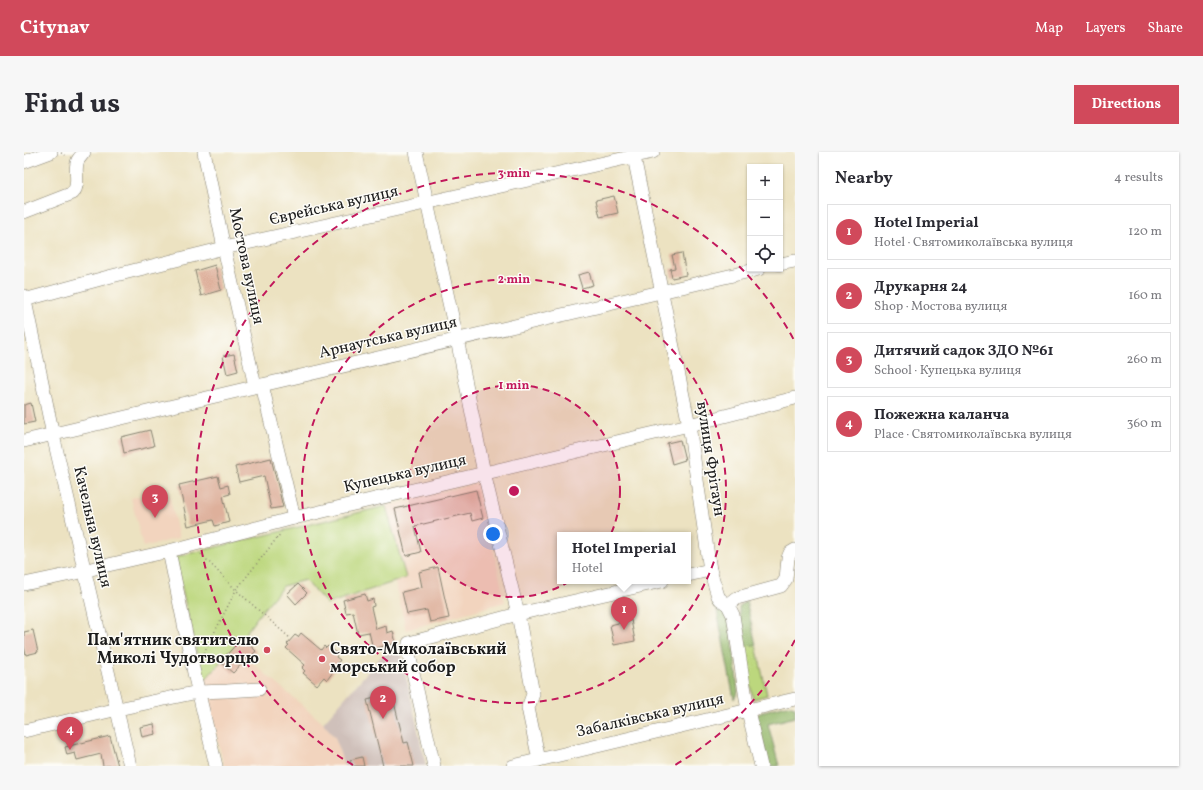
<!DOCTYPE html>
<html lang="en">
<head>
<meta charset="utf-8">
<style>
	:root { --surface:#fff; --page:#f7f7f7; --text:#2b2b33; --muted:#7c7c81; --line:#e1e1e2; --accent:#d1495b }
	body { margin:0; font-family:Vollkorn,serif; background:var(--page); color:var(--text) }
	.controls { position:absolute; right:12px; top:12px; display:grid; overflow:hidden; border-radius:0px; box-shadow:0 1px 3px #0004 }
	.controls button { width:36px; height:36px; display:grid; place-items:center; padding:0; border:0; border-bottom:1px solid var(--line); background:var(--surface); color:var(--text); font:20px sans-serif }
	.you { position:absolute; left:469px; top:382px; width:14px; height:14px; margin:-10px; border:3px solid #fff; border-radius:50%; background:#1a73e8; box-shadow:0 0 0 6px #1a73e833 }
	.badge { display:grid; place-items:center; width:26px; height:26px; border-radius:50%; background:var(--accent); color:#fff; font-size:13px; font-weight:700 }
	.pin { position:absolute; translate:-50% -33px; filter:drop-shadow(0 1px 2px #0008) }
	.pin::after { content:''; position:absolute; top:21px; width:14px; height:12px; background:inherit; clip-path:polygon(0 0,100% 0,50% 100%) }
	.popup { position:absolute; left:533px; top:380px; width:134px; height:52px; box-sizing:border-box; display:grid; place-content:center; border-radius:0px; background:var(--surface); filter:drop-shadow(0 1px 3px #0005); font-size:13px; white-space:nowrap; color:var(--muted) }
	.popup b { font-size:15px; color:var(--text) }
	.popup::after { content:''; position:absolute; left:50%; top:100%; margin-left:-8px; border:8px solid transparent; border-top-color:var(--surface) }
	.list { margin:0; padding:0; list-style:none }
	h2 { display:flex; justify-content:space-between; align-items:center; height:52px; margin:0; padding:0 16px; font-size:17px }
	h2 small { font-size:13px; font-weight:400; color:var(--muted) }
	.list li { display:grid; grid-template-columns:26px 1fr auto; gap:12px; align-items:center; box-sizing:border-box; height:56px; margin:0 8px 8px; padding:0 8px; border:1px solid var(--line); border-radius:0px }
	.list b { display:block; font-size:15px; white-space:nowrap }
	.list p { margin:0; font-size:13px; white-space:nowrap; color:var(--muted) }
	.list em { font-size:13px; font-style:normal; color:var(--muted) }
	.icon { flex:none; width:22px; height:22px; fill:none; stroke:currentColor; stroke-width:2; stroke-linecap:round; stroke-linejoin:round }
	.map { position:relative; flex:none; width:771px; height:614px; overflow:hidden; border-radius:0px }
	header { display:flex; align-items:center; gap:24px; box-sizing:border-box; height:56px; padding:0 20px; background:var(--accent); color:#fff }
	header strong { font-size:19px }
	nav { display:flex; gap:22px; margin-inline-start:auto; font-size:14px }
	.intro { display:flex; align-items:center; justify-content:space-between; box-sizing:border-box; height:96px; padding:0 24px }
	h1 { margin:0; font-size:28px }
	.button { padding:10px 18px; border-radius:0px; background:var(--accent); color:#fff; font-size:14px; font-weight:700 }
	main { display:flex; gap:24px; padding:0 24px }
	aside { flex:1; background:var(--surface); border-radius:0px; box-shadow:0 1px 3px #0004 }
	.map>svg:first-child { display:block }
</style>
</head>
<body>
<header>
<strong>Citynav</strong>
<nav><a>Map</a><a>Layers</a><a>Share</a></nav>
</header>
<div class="intro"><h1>Find us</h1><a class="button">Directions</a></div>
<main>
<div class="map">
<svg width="771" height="614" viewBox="0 0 771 614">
	<rect width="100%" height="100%" fill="#fdfcf7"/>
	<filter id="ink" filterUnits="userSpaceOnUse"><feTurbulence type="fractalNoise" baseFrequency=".025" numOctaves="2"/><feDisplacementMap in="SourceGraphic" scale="8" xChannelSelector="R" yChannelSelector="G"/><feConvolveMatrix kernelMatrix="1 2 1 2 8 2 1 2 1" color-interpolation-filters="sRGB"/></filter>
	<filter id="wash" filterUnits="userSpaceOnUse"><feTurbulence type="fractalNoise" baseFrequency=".012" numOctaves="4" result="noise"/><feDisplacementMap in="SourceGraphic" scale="16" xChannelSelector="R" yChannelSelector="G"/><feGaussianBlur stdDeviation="0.9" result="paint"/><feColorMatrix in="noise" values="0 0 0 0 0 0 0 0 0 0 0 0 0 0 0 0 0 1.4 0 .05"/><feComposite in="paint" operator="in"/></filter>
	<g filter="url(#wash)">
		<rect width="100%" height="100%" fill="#ece2c1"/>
		<g fill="#f2d4be">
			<path d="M454,331L481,450L382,478L371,430L382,426L362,354Z"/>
			<path d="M144,337L155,386L119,395L107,346Z"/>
			<path d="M210,495L299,571L311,585L320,614H200L179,530Z"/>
		</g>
		<path fill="#cfc0ba" d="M375,492L402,614H320L311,585L299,571L354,508L368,493Z"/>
		<g fill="#bcd77d" stroke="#6c7a4c">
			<path d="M362,354L382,426L303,452L281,428L259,434L237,460L218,486L179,530L151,405Z"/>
			<path d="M732,493L743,543L729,547L719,494Z"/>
		</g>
		<g fill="#95b86c" stroke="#586a44">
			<path d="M691,448L703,459L709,489L714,540L710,547Z"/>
			<path d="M722,448L732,493L719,494L715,477V455Z"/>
			<path d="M763,553L771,555V565L744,572L755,614H744L733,563L740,559Z"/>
		</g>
		<g id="blocks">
			<g fill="#deb09b">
				<path d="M590,44L594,61L576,65L572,48Z"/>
				<path d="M658,101L662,123L648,126L646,117L651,116L648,103Z"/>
				<path d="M191,113L197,138L177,144L171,119Z"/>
				<path d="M565,120L569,133L558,136L554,123Z"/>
				<path d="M210,202L214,219L203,222L199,204Z"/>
				<path d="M7,251L11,270L0,272V253Z"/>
				<path d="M126,278L130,294L100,301L97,285Z"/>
				<path d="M656,288L661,308L648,312L643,291Z"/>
				<path d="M247,306L259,355L247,357L240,324L215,330L211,315Z"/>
				<path d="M194,324L197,335L204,333L206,342L199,344L205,370L191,374L189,368L164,374L155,333Z"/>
				<path d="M452,338L459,366L448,369L446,361L391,374L397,400L382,404L371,357Z"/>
				<path d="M414,415L425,466L406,470L403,458L383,462L378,440L398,435L395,420Z"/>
				<path d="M274,432L283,441L272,452L263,442Z"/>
				<path d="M341,442L343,449L349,447L350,454L347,455L352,477L362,474L363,481L369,479L372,491L349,497L345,480L334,482L329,460L322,461L319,448Z"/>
				<path d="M607,468L611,489L590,493L586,473Z"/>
				<path d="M9,478L14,500L2,503L0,494V480Z"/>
				<path d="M277,481L297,498L300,494L302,496L304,494L314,502L312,505L316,508L311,515L312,516L303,528L300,525L293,533L279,521L281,519L278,516L281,513L262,496L265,493L263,492L271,483L274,485Z"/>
				<path d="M218,486L232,499L225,507L223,506L209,521L196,510Z"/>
				<path d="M368,542L380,591L384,590L390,614H359L343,548Z"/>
				<path d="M130,572L132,582L118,585L116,575Z"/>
				<path d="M86,584L94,614H79L77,602L53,608L51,601L43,603L41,595Z"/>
				<path d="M338,605L340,614H328L326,608Z"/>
			</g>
		</g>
	</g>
	<g filter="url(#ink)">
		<use href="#blocks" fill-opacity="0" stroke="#847f6e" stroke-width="1"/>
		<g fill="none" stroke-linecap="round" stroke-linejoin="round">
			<defs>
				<g id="minor">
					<path d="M180,0L200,96L231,234"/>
					<path d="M392,0L433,187L460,321L494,462L509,542L504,556L515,608"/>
					<path d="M609,0L665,273L686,418L694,444L696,447L704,453L709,463L724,559L737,614"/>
					<path d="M0,10L27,0"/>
					<path d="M0,60L49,41C57,30 49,19 54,8C56,5 59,2 60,0"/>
					<path d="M756,112L771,109"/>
					<path d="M0,144L29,283L106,614"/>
					<path d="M0,148L84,125L200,96L629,0"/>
					<path d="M238,233L270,366"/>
					<path d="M0,289L238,233L735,117"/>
					<path d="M145,399L170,521L192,614"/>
					<path d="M664,423L686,418"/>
					<path d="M0,432L52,421L71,416L145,399L270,366L665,273L771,246"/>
					<path d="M704,453L713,446L757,434L762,427L764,406L766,401L771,398"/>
					<path d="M0,579L94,557L174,540L203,539L235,537"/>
					<path d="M410,614L384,498L385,491L494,462L638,429"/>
					<path d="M489,614L771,547"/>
				</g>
			</defs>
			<use href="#minor" stroke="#847f6e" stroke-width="14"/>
			<g stroke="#847f6e" stroke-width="1.5" stroke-dasharray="1 3" stroke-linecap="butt">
				<path d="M37,1L44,4"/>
				<path d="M177,402L212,438L267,487"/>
				<path d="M178,505L212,438L257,381"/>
			</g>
			<use href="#minor" stroke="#fff" stroke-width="13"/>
		</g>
	</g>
	<circle cx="490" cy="339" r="106" fill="#c2185b" fill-opacity=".12"/>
	<g fill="none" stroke="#c2185b" stroke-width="2" stroke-dasharray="7 5">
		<circle cx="490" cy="339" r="106"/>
		<circle cx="490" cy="339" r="212"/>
		<path d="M771 488A318 318 0 0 1 651 613M329 613A318 318 0 1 1 771 190"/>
	</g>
	<g fill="#d1495b" stroke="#fdfcf7" stroke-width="1.5">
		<circle cx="243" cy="498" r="4"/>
		<circle cx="298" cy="507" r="4"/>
	</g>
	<g text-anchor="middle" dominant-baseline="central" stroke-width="3" stroke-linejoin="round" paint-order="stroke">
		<g font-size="16" fill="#1c1c1c" stroke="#fdfcf7">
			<text transform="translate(310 54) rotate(-13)">Єврейська вулиця</text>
			<text transform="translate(222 114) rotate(78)">Мостова вулиця</text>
			<text transform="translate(364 186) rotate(-13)">Арнаутська вулиця</text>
			<text transform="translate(686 307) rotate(81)">вулиця Фрітаун</text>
			<text transform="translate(381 322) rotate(-13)">Купецька вулиця</text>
			<text transform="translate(68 375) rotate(77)">Качельна вулиця</text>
			<text transform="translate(626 564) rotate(-13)">Забалківська вулиця</text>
		</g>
		<g font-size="16" font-weight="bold" fill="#1c1c1c" stroke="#fdfcf7" text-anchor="end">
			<text x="235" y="489">Пам'ятник святителю<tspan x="235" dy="18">Миколі Чудотворцю</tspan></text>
			<text x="306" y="498" text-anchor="start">Свято-Миколаївський<tspan x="306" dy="18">морський собор</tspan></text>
		</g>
	</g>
	<circle cx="490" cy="339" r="6" fill="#c2185b" stroke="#fdfcf7" stroke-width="2"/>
	<g font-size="12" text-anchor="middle" font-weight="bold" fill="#c2185b" stroke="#fdfcf7" stroke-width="3" stroke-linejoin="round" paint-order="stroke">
		<text x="490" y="25">3 min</text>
		<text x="490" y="131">2 min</text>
		<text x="490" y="237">1 min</text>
	</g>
</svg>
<div class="controls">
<button>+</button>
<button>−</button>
<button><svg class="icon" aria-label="locate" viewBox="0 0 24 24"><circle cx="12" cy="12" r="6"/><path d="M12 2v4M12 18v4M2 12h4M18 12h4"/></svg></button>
</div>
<div class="you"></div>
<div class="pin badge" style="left:600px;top:478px">1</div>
<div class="popup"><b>Hotel Imperial</b>Hotel</div>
<div class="pin badge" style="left:359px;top:567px">2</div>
<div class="pin badge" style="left:131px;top:366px">3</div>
<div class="pin badge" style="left:46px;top:598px">4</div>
</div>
<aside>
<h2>Nearby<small>4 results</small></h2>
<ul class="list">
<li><span class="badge">1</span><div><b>Hotel Imperial</b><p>Hotel · Святомиколаївська вулиця</p></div><em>120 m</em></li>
<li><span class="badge">2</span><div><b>Друкарня 24</b><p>Shop · Мостова вулиця</p></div><em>160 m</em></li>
<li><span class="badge">3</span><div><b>Дитячий садок ЗДО №61</b><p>School · Купецька вулиця</p></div><em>260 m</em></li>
<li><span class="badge">4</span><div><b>Пожежна каланча</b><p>Place · Святомиколаївська вулиця</p></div><em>360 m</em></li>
</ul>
</aside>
</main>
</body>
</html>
